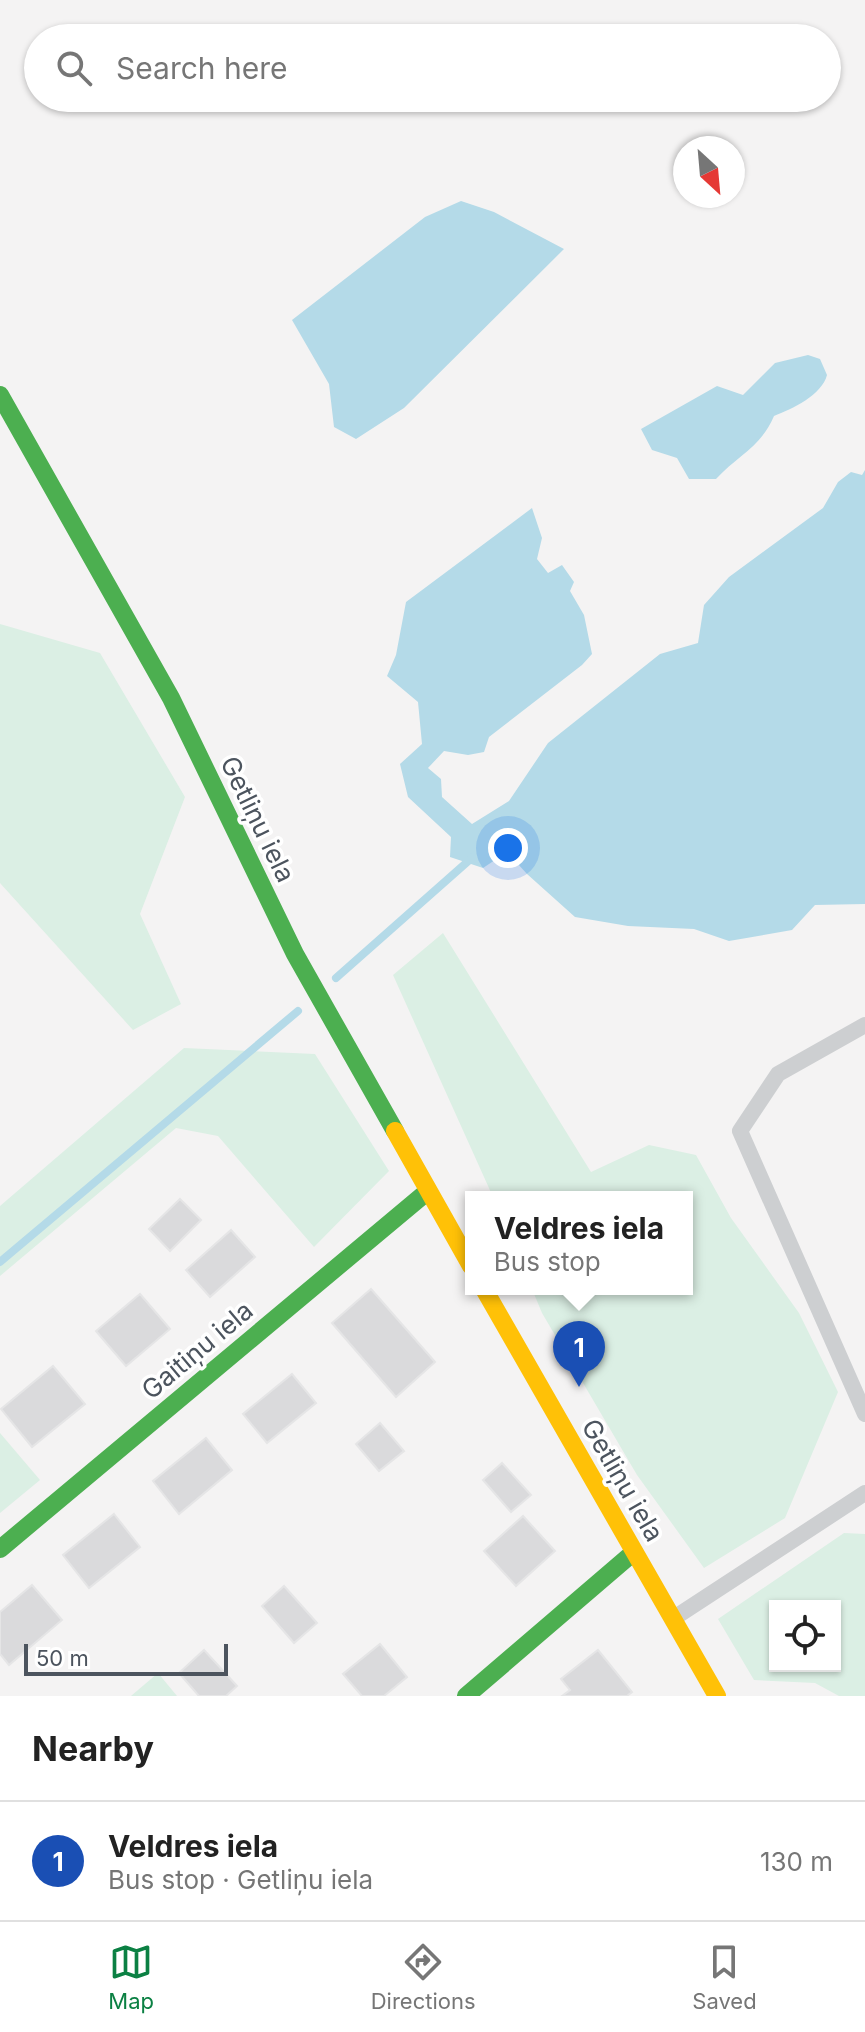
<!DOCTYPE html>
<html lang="en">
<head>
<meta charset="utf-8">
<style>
	:root { --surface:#fff; --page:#f6f6f6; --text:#222; --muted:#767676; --line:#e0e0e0; --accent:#0b8043 }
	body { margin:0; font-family:Inter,sans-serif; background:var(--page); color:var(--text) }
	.controls { position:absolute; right:24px; bottom:24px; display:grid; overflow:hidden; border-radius:0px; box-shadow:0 2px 6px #0004 }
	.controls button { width:72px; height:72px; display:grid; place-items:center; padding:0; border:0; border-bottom:2px solid var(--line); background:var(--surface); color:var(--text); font:40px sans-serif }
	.compass { position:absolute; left:673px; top:136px; width:72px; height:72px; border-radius:50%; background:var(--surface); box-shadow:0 2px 6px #0004; rotate:154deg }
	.scale { position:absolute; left:24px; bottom:20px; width:204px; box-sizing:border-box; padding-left:8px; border:4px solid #4c545e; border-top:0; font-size:22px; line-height:28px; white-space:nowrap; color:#4c545e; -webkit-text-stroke:6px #fff; paint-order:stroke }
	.you { position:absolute; left:508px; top:848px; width:28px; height:28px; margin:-20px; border:6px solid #fff; border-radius:50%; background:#1a73e8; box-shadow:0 0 0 12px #1a73e833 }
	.badge { display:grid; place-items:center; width:52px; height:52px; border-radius:50%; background:var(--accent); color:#fff; font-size:26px; font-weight:700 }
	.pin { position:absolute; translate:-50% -66px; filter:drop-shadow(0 2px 4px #0008) }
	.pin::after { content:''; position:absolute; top:42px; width:28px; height:24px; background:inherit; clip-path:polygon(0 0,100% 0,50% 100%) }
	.popup { position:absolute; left:465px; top:1191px; width:228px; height:104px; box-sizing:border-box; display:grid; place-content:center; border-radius:0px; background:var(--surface); filter:drop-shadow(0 2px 6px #0005); font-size:26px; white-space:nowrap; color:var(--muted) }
	.popup b { font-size:30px; color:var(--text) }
	.popup::after { content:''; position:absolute; left:50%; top:100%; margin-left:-16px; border:16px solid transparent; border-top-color:var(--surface) }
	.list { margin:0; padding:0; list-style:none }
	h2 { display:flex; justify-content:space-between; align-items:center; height:104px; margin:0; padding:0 32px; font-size:34px }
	h2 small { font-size:26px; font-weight:400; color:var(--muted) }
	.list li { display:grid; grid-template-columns:52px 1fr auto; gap:24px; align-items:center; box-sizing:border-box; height:120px; padding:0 32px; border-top:2px solid var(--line) }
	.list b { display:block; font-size:30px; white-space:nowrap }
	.list p { margin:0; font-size:26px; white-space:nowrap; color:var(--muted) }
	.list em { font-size:26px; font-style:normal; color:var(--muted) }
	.icon { flex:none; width:44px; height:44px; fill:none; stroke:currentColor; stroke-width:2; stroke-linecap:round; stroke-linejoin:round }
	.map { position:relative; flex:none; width:865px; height:1696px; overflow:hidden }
	.search { position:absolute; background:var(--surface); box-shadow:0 2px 6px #0004; left:24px; right:24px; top:24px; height:88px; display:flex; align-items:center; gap:20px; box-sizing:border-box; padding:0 28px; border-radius:44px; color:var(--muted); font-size:30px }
	.sheet { height:224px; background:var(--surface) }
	nav { display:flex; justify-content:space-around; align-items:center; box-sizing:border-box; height:112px; border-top:2px solid var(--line); background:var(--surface); font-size:22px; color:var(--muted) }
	nav a { display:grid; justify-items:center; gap:4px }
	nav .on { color:var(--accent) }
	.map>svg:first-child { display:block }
</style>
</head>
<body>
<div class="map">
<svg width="865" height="1696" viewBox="0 0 865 1696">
	<rect width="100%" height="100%" fill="#f4f3f3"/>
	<g fill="#dbefe4" fill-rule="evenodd">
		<path d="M0,624L100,653L185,797L140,914L181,1004L133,1030L0,883Z"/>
		<path d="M443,933L591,1172L649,1145L696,1155L731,1218L799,1313L838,1392L785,1518L704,1568L637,1475L542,1313L532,1289H687V1197H493L393,975Z"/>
		<path d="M184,1048L315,1054L389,1171L314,1247L218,1136L176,1128L0,1276V1206Z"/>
		<path d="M0,1433L40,1480L0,1513Z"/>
		<path d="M844,1533L865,1534V1696H839L815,1683L754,1680L718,1619ZM835,1606V1666H775V1606Z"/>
		<path d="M158,1673L177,1696H131Z"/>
	</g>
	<g fill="#b4dae8">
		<path d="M461,201L494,212L564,249L404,408L356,439L334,427L329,384L292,320L425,217Z"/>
		<path d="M808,355L820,359L827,375C822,395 792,409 774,416C761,447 738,455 716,479H689L677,458L652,450L641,429L717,386L743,395L775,363Z"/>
		<path d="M865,470V904L815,905L792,930L729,941L694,929L628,926L575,917L527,874L507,852L483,868L450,857L451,837L408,797L400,764L422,744L418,702L387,676L396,655L406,602L532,508L542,538L537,559L548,573L562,565L574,582L570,591L584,615L592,654L582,665L489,737L484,752L468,755L444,751L428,768L441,779L442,797L472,824L509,801L548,743L660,654L698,643L704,605L729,577L823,508L838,482L851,472L862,475Z"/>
	</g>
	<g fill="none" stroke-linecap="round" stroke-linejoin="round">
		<g stroke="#b4dae8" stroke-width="8">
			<path d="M336,978L474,856"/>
			<path d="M0,1262L298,1011"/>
		</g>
	</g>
	<g fill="#dadadc" stroke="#e5e5e6" stroke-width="2">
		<path d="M180,1199L201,1220L170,1251L149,1229Z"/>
		<path d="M231,1230L255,1257L210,1297L186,1270Z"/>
		<path d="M371,1289L435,1362L396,1397L332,1323Z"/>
		<path d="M140,1294L170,1329L126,1366L96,1331Z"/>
		<path d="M53,1366L85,1404L32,1447L1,1409Z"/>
		<path d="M292,1374L316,1403L267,1443L243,1414Z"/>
		<path d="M380,1423L404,1451L379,1471L356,1444Z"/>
		<path d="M206,1438L232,1470L179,1514L153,1481Z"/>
		<path d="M502,1463L531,1495L511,1512L483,1480Z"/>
		<path d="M114,1514L140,1547L89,1588L63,1555Z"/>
		<path d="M523,1516L555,1551L516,1586L484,1551Z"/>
		<path d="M32,1585L62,1620L9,1665L0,1654V1612Z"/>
		<path d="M284,1586L317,1623L294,1643L262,1606Z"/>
		<path d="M380,1644L407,1677L384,1696H362L343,1674Z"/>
		<path d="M204,1650L237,1686L226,1696H199L179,1673Z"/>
		<path d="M598,1650L632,1692L627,1696H562L570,1690L561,1679Z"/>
	</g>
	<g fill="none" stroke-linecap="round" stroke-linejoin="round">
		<g stroke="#cdcfd1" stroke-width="16">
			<path d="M865,1025L778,1074L740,1131L865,1414"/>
			<path d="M674,1618L865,1493"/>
		</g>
		<g stroke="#4caf50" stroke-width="18">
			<path d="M0,395L171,698L295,954L395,1131"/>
			<path d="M0,1549L428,1191"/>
			<path d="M466,1696L634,1552"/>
		</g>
		<g stroke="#ffc107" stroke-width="18">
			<path d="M395,1131L471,1266"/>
			<path d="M484,1289L717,1696"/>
		</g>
	</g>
	<g text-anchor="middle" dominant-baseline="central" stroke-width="7" stroke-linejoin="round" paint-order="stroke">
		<g font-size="26" fill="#4c545e" stroke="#fff">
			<text transform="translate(258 819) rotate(64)">Getliņu iela</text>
			<text transform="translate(197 1350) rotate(-40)">Gaitiņu iela</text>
			<text transform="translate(623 1480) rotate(60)">Getliņu iela</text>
		</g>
	</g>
</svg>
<div class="controls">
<button><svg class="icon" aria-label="locate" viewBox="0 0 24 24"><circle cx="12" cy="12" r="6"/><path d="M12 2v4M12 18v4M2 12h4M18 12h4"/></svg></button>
</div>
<svg class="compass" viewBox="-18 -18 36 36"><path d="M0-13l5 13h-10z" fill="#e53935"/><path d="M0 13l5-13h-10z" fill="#767676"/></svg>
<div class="scale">50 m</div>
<div class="you"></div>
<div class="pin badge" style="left:579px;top:1387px;background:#1a4fb4">1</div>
<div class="popup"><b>Veldres iela</b>Bus stop</div>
<div class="search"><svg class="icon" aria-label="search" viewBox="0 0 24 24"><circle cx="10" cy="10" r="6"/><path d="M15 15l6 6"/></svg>Search here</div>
</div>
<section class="sheet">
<h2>Nearby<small></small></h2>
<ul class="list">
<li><span class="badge" style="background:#1a4fb4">1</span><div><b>Veldres iela</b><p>Bus stop · Getliņu iela</p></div><em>130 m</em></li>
</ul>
</section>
<nav>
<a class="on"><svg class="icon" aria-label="map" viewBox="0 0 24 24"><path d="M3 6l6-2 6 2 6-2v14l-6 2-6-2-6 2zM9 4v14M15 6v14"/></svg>Map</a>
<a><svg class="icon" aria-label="directions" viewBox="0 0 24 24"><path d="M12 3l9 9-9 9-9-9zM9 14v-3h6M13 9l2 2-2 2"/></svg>Directions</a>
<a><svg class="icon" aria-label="saved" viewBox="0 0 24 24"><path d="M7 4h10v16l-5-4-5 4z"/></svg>Saved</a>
</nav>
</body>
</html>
